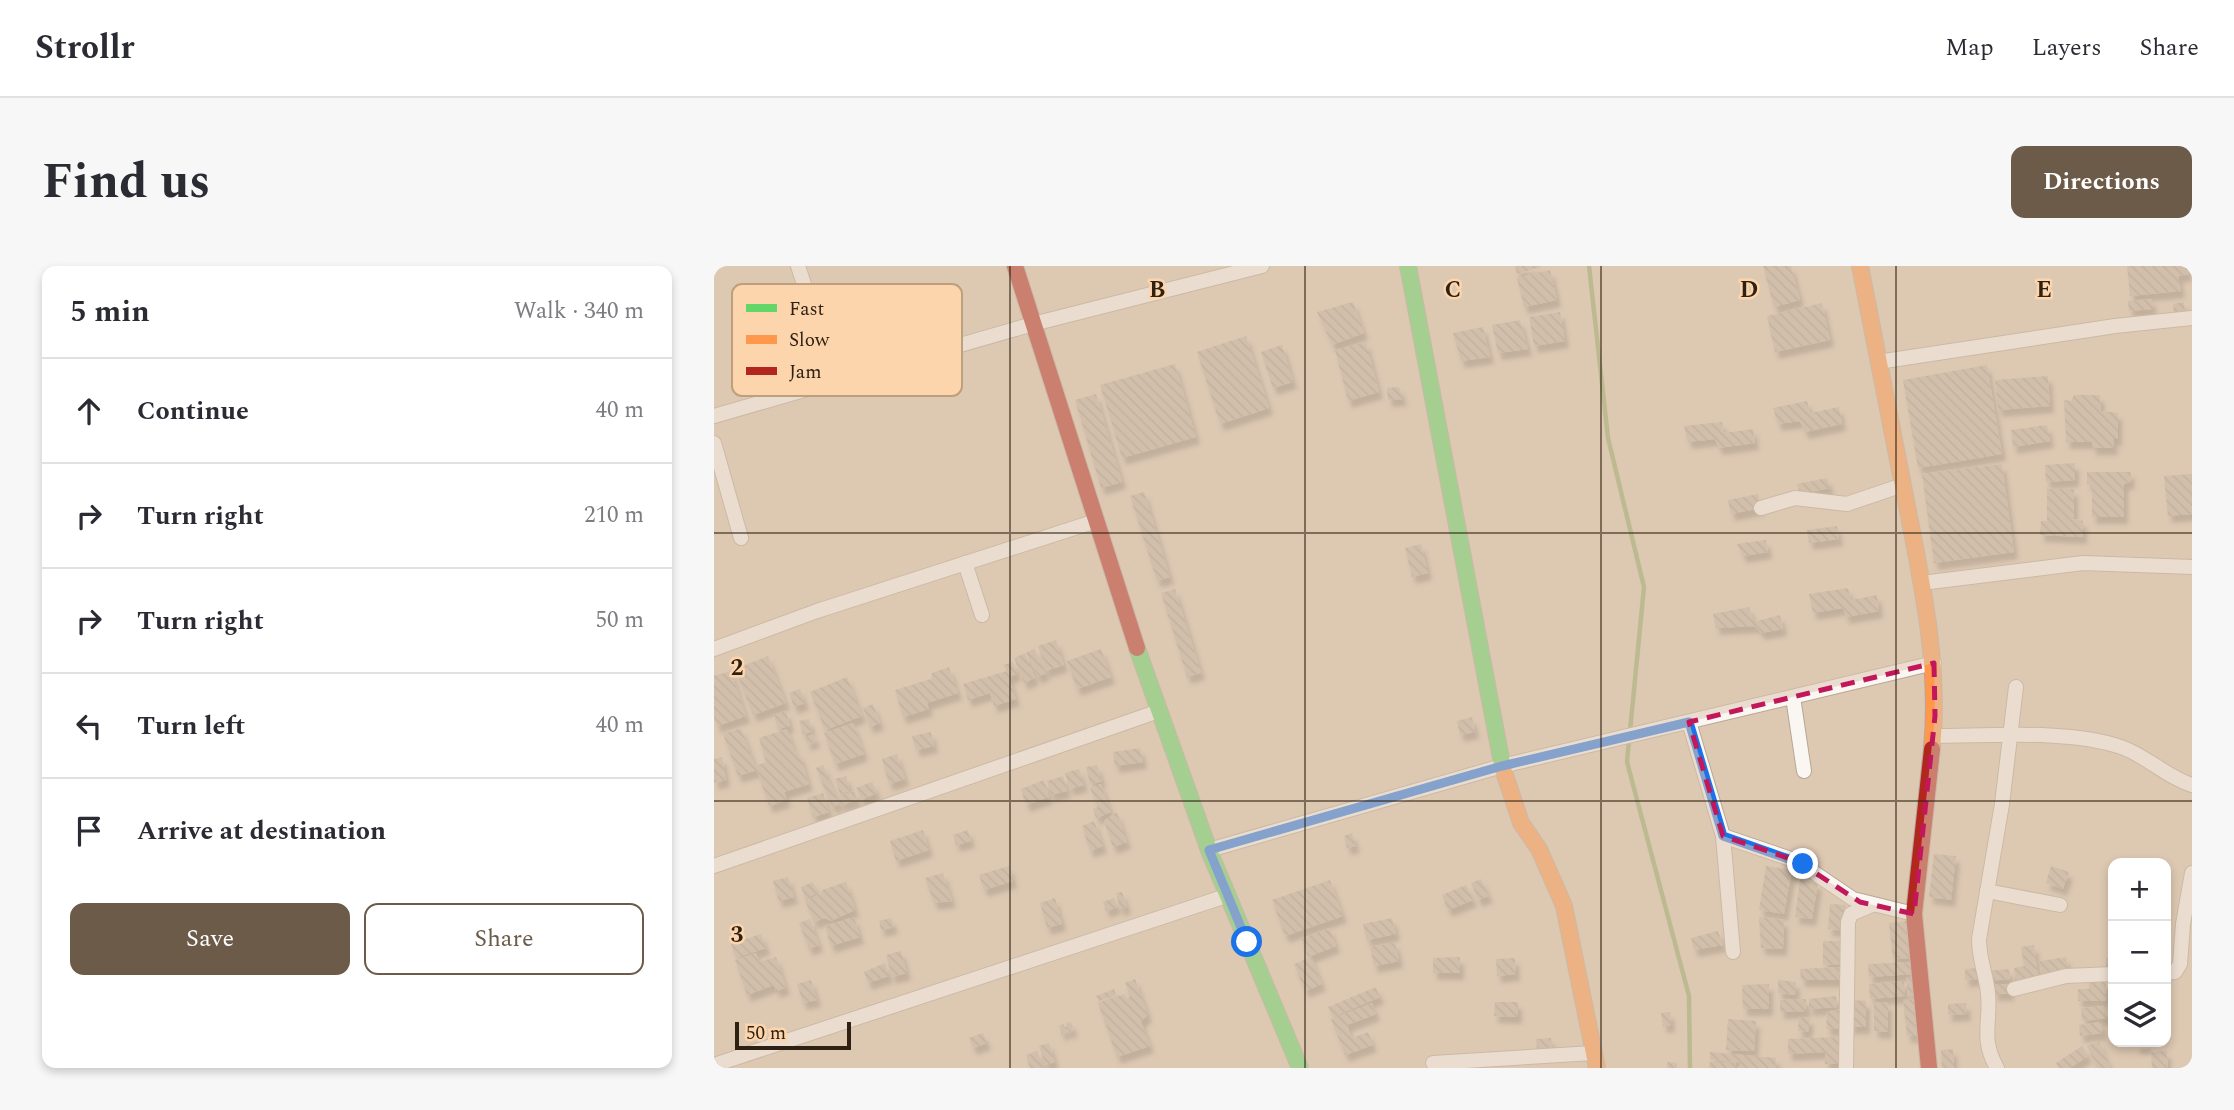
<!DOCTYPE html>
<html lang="en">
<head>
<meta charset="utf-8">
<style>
	:root { --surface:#fff; --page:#f7f7f7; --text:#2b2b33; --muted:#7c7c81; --line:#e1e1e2; --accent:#6c5b49 }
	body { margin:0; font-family:Spectral,serif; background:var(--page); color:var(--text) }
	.controls { position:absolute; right:21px; bottom:21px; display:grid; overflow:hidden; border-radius:14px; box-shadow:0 4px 10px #0003 }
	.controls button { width:63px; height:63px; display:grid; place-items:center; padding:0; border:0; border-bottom:2px solid var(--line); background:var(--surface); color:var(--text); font:35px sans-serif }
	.scale { position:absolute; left:21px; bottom:18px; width:116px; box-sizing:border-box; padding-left:7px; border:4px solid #2f2111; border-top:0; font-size:19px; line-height:24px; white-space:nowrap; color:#2f2111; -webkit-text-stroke:5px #fcd5ad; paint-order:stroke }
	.stop { position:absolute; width:21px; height:21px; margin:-16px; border:5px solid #1a73e8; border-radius:50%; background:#fff }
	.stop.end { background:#1a73e8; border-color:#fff; box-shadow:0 2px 7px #0008 }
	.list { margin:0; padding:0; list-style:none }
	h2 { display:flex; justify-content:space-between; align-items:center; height:91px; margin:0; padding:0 28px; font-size:30px }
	h2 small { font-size:23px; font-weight:400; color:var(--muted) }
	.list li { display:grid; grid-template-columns:46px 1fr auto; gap:21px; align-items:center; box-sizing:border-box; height:105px; padding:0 28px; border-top:2px solid var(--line) }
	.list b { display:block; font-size:26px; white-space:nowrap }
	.list em { font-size:23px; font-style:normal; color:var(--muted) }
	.actions { display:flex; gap:14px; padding:21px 28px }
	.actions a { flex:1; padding:16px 0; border:2px solid var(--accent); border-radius:14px; text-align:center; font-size:24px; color:var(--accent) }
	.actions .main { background:var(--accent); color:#fff }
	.icon { flex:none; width:38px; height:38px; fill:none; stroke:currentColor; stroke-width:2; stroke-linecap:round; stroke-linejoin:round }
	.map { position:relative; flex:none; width:1478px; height:802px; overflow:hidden; border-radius:14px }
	header { display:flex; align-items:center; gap:42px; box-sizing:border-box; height:98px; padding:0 35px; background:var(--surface); border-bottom:2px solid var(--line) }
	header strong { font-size:33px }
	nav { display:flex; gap:38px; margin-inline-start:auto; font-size:24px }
	.intro { display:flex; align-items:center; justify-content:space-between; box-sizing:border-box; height:168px; padding:0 42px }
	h1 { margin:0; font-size:49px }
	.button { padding:18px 32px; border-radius:14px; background:var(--accent); color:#fff; font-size:24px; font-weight:700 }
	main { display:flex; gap:42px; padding:0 42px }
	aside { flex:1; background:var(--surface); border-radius:14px; box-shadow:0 4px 10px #0003 }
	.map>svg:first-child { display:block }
</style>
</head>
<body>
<header>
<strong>Strollr</strong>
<nav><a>Map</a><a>Layers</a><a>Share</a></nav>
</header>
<div class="intro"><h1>Find us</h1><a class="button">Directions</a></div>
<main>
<aside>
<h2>5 min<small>Walk · 340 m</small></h2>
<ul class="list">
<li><svg class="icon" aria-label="ahead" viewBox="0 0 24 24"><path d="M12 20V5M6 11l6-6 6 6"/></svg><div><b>Continue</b></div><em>40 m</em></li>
<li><svg class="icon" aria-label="right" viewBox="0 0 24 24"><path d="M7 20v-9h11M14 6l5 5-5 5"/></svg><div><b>Turn right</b></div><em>210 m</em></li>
<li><svg class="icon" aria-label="right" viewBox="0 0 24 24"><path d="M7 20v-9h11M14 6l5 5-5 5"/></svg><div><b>Turn right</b></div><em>50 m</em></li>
<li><svg class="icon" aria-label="left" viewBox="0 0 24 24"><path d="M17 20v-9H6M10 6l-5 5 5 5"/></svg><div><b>Turn left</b></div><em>40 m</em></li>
<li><svg class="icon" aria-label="arrive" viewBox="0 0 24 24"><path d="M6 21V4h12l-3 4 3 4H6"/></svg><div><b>Arrive at destination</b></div></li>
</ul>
<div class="actions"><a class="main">Save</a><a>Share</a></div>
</aside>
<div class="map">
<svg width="1478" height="802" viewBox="0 0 1478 802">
	<defs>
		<pattern id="building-back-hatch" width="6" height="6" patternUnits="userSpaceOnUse" patternTransform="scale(1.75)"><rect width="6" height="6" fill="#c4b4a2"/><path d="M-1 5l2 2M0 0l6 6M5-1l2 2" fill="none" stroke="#a99a8a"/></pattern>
		<filter id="shadow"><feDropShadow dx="4" dy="7" stdDeviation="2" flood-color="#0004"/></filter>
	</defs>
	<rect width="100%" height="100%" fill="#ddc8b2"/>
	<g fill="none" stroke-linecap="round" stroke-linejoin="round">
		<g stroke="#98a868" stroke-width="4.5">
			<path d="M875,0L894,172L930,321L916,465"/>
			<path d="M915,474L913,496L975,730L976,802"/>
		</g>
	</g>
	<g fill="url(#building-back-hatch)" filter="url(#shadow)">
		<path d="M801,0H827V1L803,8Z"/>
		<path d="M1049,0H1077L1086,34L1060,41Z"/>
		<path d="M1413,0H1473L1474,8L1464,10L1467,25L1416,30Z"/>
		<path d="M836,4L843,34L810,41L803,12Z"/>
		<path d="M1438,33V43L1415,45L1414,35Z"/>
		<path d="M639,36L650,67L618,79L603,46Z"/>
		<path d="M1470,36L1471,47L1460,48L1459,38Z"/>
		<path d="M1108,37L1116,74L1061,86L1053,50Z"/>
		<path d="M846,46L851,75L820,80L815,51Z"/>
		<path d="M806,54L814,83L784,87L778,59Z"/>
		<path d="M769,61L776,91L747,95L739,67Z"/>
		<path d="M532,70L555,142L506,158L483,86Z"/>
		<path d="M652,76L665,126L634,135L621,84Z"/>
		<path d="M568,79L579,116L559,122L547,86Z"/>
		<path d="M461,98L482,171L408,192L386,119Z"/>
		<path d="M1273,99L1288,188L1204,202L1189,114Z"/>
		<path d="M1334,110L1336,140L1284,144L1281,114Z"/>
		<path d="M685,121L689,133L674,134L673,122Z"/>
		<path d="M382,128L408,216L387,222L361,134Z"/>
		<path d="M1360,129H1386L1387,145L1404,147V173H1399L1400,182H1378V176H1352L1350,134L1357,135Z"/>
		<path d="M1093,135L1096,147L1125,141L1128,158L1091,166L1086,155L1064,158L1059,142Z"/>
		<path d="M1008,156L1010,167L1039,163L1041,177L1005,182L1001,173L974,176L970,160Z"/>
		<path d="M1333,159L1336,175L1299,181L1297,164Z"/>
		<path d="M1361,197V214L1332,216L1331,199Z"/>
		<path d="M1288,198L1300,286L1220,297L1208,208Z"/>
		<path d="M1373,206H1417L1416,216L1410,218V251H1378V219L1373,218Z"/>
		<path d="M1478,208V248L1454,250L1450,210Z"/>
		<path d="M1113,212L1116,222L1086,228L1083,218Z"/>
		<path d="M1333,223H1360V253L1369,255V271L1326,269L1327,255H1333Z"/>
		<path d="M430,226L456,311L443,315L416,230Z"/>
		<path d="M1044,228L1047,242L1017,248L1014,234Z"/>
		<path d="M1123,260L1125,273L1095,277L1093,264Z"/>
		<path d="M1052,274L1054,286L1029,290L1023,278Z"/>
		<path d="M707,278L714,307L698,311L691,282Z"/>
		<path d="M1134,322L1137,334L1163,329L1165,345L1132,351L1129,342L1099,347L1095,328Z"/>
		<path d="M461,323L487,407L473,411L447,327Z"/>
		<path d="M1035,341L1040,356L1066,349L1069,363L1047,367L1042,360L1002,362L999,348Z"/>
		<path d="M342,374L350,399L332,405L324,380Z"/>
		<path d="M320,383L332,407L324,411L312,387Z"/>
		<path d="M387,383L397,411L363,423L353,395Z"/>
		<path d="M311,387L321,412L310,417L300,392Z"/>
		<path d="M54,390L72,437L39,449L21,403Z"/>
		<path d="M299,396L303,408L295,411L302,433L280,440L276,427L254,434L249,418L293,405L289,399Z"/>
		<path d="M235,401L244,427L213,437L215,443L189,451L181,424L217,413L218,407Z"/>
		<path d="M17,405L32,450L3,460L0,451V410Z"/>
		<path d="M133,411L148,450L111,464L96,426Z"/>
		<path d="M86,423L91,437L80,441L75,427Z"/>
		<path d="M159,438L166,457L156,461L149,442Z"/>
		<path d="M72,445L76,460L64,463L60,449Z"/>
		<path d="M758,451L761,466L746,469L743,455Z"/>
		<path d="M95,453L98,466L89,468L85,455Z"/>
		<path d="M139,457L150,488L121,498L110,467Z"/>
		<path d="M27,462L41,500L52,496L45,472L73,463L80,483L86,489L95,518L70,526L73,534L55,540L43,504L24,510L9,468Z"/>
		<path d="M217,466L220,480L202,484L198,470Z"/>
		<path d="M100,468L102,475L93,478L91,471Z"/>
		<path d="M426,482L429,496L401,500L399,486Z"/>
		<path d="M183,488L191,513L175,518L168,493Z"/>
		<path d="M8,491L12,514L0,517V493Z"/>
		<path d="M109,499L125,538L118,541L102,502Z"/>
		<path d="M383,499L388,515L376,519L372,501Z"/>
		<path d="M365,503L370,519L356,523L351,507Z"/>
		<path d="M132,510L136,525L126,528L121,513Z"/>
		<path d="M349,510L353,525L337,529L333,515Z"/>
		<path d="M330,514L335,531L312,539L307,523Z"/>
		<path d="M158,516L163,527L147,534L142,522Z"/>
		<path d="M387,518L397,546L382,552L379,543L384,541L376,522Z"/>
		<path d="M140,525L143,534L127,539L124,530Z"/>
		<path d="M109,527L115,546L99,551L93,532Z"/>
		<path d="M403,546L413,576L399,581L390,555Z"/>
		<path d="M380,555L389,580L376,585L368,560Z"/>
		<path d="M209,564L215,584L182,595L176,575Z"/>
		<path d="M254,564L257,575L242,579L239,569Z"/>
		<path d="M638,567L642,580L633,582L630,570Z"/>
		<path d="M1220,588L1242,590L1237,634L1215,631Z"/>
		<path d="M295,600L299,615L270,624L265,609Z"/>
		<path d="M1052,600L1078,604L1070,648L1045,644Z"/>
		<path d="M1337,600L1355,606L1349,623L1332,617Z"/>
		<path d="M229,607L238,635L220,637L211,612Z"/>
		<path d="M74,611L80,631L65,635L59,615Z"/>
		<path d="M767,613L775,630L764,634L757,617Z"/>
		<path d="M616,614L629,650L571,670L558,634Z"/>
		<path d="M1086,614L1104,617L1098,653L1081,651Z"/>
		<path d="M99,616L103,628L91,632L87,621Z"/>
		<path d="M132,616L141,644L117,655L111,652L100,656L91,634L107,628L108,624Z"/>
		<path d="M752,619L759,634L734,644L728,629Z"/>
		<path d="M408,626L413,641L406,643L402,627Z"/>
		<path d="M341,632L348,658L333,662L326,637Z"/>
		<path d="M400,632L403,641L392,645L389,636Z"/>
		<path d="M1116,638L1132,639L1131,665L1114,663Z"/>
		<path d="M140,651L146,671L117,680L111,660Z"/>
		<path d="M1045,651L1070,654L1069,683L1047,682Z"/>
		<path d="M177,652L180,661L167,664L165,655Z"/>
		<path d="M678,652L682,668L653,674L649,658Z"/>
		<path d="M96,653L105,679L95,683L85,657Z"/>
		<path d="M1193,655L1197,692L1179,693L1175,657Z"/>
		<path d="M616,662L622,680L594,691L587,673Z"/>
		<path d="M1004,665L1009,679L980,684L977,672Z"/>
		<path d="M47,668L52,682L22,692L17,678Z"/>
		<path d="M1109,675H1128V698L1109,699Z"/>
		<path d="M681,676L685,695L660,700L656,681Z"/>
		<path d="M1320,679L1324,711L1301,714L1300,702L1310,700L1307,681Z"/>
		<path d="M187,685L193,707L178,711L172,689Z"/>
		<path d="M42,687L45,696L62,691L72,722L62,725L60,719L33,729L21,694Z"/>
		<path d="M597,691L608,718L591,725L580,698Z"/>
		<path d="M746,691V707H719V692Z"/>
		<path d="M1352,691L1354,703L1327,707L1326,695Z"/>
		<path d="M801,692L802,708L783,710L782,693Z"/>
		<path d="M1392,692H1399V704L1392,703Z"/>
		<path d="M1199,696L1200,708L1155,711L1154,698Z"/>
		<path d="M171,697L175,710L154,717L150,706Z"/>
		<path d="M1125,701L1126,714H1087L1086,703Z"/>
		<path d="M1264,702L1265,713L1251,714V703Z"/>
		<path d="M1295,703L1296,713L1273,715L1272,705Z"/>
		<path d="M1200,711L1202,729L1194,730L1192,712Z"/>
		<path d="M421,713L434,749L427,755L436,780L403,791L384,737L411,728L412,732L416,731L411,717Z"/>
		<path d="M97,714L103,734L89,737L83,718Z"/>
		<path d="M1064,714L1082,716L1081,729L1064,727Z"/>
		<path d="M1190,715L1191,730L1156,733L1155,718Z"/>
		<path d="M1375,715L1392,716V735H1364V723H1375Z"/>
		<path d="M1055,718V743H1029L1028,719Z"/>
		<path d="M1279,718H1295L1296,728H1280Z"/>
		<path d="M662,721L666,731L619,751L614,741Z"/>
		<path d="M400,723L402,729L385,735L382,730Z"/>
		<path d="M1122,730L1123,741L1095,743V733Z"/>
		<path d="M1092,733V745L1066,746V734Z"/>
		<path d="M1203,733L1206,769L1193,770L1189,734Z"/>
		<path d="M1137,734L1152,735V761H1136Z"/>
		<path d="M781,736H804V751L780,750Z"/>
		<path d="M1160,736L1174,737V766L1160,765Z"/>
		<path d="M658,737L662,748L633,759L638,772L654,766L659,779L631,789L617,753Z"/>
		<path d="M1252,737L1253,748L1234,749V738Z"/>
		<path d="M1393,740L1394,752L1368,755L1367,742Z"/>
		<path d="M1126,743V763H1113L1112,746Z"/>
		<path d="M956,746L957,759L949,760L947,747Z"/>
		<path d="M1085,751L1096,752L1094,766L1084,765Z"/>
		<path d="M1014,753L1042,755L1040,785L1012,784Z"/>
		<path d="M356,756L359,760L358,765L356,767L354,763L348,769L345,760L349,758L351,761H353L352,757Z"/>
		<path d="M1387,756L1388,767L1366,770L1365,759Z"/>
		<path d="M269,767L273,777L259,782L255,772Z"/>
		<path d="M1125,771L1126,797L1111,798V786L1074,788V773Z"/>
		<path d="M837,772L838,784H823L822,773Z"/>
		<path d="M1385,775L1396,801L1394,802H1383L1373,780Z"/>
		<rect x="1422" y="776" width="11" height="5"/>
		<path d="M335,777L341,796L331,799L325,780Z"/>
		<path d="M1368,780L1374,790L1356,802H1345L1342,797Z"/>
		<path d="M1239,783L1240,802H1228L1227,784Z"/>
		<path d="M323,785L330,802H316L312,789Z"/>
		<path d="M1453,785L1454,802H1438L1437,786Z"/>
		<path d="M996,786L1062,792L1061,802H1024L1027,796L996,794Z"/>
		<path d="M953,796L963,797V802H953Z"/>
		<path d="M996,796L1022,797V802H995Z"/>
	</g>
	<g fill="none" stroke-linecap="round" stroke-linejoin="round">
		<defs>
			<g id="street">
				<path d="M84,0L122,115"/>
				<path d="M1164,96L1401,60L1478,52"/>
				<path d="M0,150L319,58L548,0"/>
				<path d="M0,177L27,272"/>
				<path d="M1047,242L1081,232L1133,238L1189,219"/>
				<path d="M251,297L268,349"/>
				<path d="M1208,317L1369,297L1478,301"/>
				<path d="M0,383L103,345L382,255"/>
				<path d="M1079,431L1090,505"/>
				<path d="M975,456L1009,570L1019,686"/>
				<path d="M1219,470C1275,470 1355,463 1407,481C1433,490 1452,511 1478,519"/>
				<path d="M1009,570L1083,595L1139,633L1200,648"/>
				<path d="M495,584L788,500L1220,397"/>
				<path d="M0,600L445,445"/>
				<path d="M1273,625L1346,639"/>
				<path d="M1452,707L1461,706L1466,698L1469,658L1478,607"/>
				<path d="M1300,723L1352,710L1399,708"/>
				<path d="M719,797L879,787"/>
				<path d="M0,799L512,630"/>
				<path d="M1132,802L1134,656L1137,648L1158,639"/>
				<path d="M1283,802C1266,772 1277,758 1274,727C1272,708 1265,694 1265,673L1288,538L1302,421"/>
			</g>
			<g id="fast">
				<path d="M694,0L789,503"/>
				<path d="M423,382L496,587L586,802"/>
			</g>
			<g id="slow">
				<path d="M1146,0C1161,78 1177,157 1192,235C1208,317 1226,399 1218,483"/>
				<path d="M789,503L807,557L825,583L850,640L883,802"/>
			</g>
			<g id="jam">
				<path d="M301,0L423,382"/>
				<path d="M1215,802L1200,648L1218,483"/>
			</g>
		</defs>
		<use href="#street" stroke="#b7a796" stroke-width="16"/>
		<use href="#fast" stroke="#b7a796" stroke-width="18"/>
		<use href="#slow" stroke="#b7a796" stroke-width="18"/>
		<use href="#jam" stroke="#b7a796" stroke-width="18"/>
		<use href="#street" stroke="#faf7f3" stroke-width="14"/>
		<use href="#fast" stroke="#63d668" stroke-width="16"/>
		<use href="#slow" stroke="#ff974d" stroke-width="16"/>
		<use href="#jam" stroke="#b3261e" stroke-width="16"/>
	</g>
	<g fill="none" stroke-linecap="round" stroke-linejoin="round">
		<path stroke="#1a73e8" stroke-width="9" d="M533,676L495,584L788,500L975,456L1009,570L1089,598"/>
	</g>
	<path d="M0 0H1478V802H0ZM1220,397L1221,450L1200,648L1146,636L1083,595L1009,570L975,456Z" fill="#ddc8b2" fill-opacity=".55" fill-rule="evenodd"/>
	<path fill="none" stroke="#c2185b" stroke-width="5" stroke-dasharray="14 9" stroke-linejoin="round" d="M1220,397L1221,450L1200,648L1146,636L1083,595L1009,570L975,456Z"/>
	<path fill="none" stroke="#2f2111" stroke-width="2" stroke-opacity="0.55" d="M296,0V802M591,0V802M887,0V802M1182,0V802M0,267H1478M0,535H1478"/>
	<rect x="18" y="18" width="230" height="112" rx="10" fill="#fcd5ad" stroke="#be9f7e" stroke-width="2"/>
	<rect x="32" y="38" width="31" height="8" fill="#63d668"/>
	<rect x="32" y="69" width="31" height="9" fill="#ff974d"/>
	<rect x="32" y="101" width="31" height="8" fill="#b3261e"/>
	<g font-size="19" fill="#2f2111">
		<text x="75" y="49">Fast</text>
		<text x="75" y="80">Slow</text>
		<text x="75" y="112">Jam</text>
	</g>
	<g font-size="23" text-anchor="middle" font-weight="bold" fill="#2f2111" stroke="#fcd5ad" stroke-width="5" stroke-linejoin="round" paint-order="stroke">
		<text x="443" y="31">B</text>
		<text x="739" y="31">C</text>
		<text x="1035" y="31">D</text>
		<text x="1330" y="31">E</text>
		<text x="23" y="409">2</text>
		<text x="23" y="676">3</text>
	</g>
</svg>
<div class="controls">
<button>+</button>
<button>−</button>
<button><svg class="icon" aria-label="layers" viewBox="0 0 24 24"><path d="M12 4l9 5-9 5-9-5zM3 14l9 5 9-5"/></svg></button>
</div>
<div class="scale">50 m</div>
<div class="stop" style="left:533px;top:676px"></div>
<div class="stop end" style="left:1089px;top:598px"></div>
</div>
</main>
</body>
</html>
